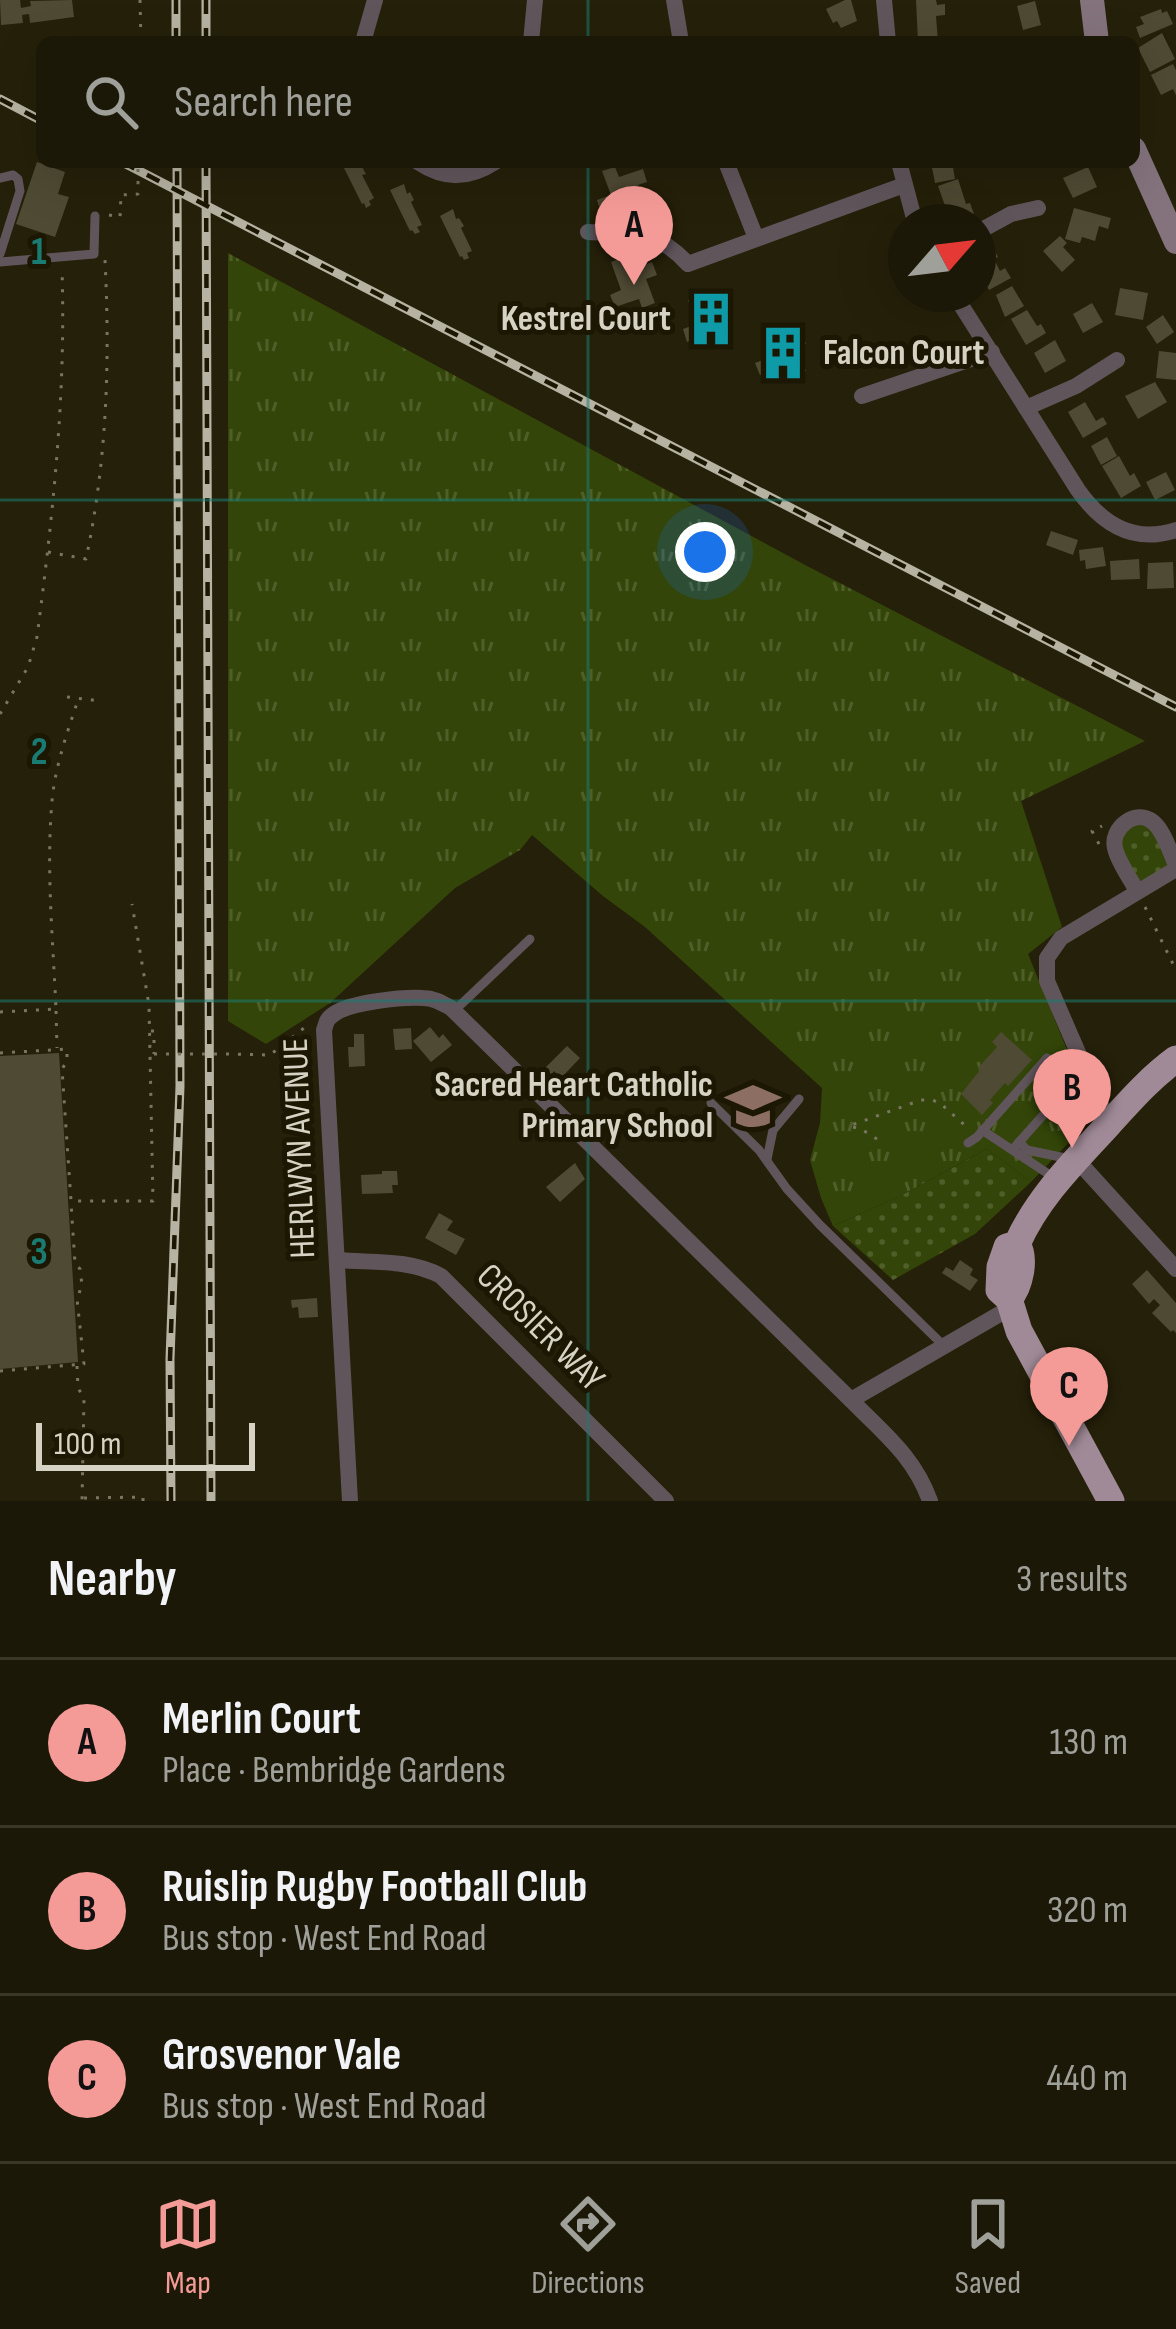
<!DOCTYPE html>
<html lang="en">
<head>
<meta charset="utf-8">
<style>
	:root { --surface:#1c1807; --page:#252111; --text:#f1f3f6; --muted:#a0a09b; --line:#3a3728; --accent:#f59b97 }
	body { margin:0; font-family:"Sofia Sans Condensed",sans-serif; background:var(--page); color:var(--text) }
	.compass { position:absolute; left:888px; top:204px; width:108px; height:108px; border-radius:50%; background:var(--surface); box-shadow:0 12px 48px #0002; rotate:62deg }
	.scale { position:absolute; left:36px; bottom:30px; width:219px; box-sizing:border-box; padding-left:12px; border:6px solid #d6d3c5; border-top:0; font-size:33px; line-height:42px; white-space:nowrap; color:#d6d3c5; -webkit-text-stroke:9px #1b1702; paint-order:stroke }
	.you { position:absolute; left:705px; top:552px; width:42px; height:42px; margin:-30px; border:9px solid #fff; border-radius:50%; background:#1a73e8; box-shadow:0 0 0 18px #1a73e833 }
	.badge { display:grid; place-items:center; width:78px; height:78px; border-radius:50%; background:var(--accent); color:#111; font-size:39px; font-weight:700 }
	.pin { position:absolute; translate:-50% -99px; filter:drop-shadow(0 3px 6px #0008) }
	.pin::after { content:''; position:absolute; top:63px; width:42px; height:36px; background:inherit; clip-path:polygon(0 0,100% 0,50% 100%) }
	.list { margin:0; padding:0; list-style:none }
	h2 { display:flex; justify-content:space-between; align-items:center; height:156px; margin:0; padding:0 48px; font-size:51px }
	h2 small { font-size:39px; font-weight:400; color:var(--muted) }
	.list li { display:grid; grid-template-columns:78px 1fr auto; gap:36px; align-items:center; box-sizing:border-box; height:168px; padding:0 48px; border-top:3px solid var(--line) }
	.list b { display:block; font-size:45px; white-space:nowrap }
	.list p { margin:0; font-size:39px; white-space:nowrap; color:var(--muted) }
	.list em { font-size:39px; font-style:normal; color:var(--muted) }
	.icon { flex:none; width:66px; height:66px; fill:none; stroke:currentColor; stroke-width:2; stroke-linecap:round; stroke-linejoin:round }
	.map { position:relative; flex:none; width:1176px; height:1501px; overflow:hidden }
	.search { position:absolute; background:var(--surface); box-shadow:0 12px 48px #0002; left:36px; right:36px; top:36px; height:132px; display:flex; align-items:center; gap:30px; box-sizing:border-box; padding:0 42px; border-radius:18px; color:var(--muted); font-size:45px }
	.sheet { height:660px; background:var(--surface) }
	nav { display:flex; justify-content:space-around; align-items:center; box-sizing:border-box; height:168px; border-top:3px solid var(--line); background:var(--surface); font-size:33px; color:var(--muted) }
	nav a { display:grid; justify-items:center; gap:6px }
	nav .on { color:var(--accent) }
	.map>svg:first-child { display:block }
</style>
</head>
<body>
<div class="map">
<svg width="1176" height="1501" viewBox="0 0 1176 1501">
	<defs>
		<pattern id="grass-dots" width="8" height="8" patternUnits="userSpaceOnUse" patternTransform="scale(3)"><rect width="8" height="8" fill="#334508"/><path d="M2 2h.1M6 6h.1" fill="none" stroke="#505f2a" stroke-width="1.8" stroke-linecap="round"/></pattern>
		<pattern id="park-tufts" width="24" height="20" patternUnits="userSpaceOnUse" patternTransform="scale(3)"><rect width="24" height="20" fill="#334508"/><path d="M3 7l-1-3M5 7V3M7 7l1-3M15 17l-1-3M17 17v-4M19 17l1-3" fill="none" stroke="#505f2a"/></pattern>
	</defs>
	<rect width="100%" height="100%" fill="#252009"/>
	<g fill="url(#grass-dots)">
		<path d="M1143,817L1176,865L1137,891L1115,836Z"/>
		<path d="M987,1149L1031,1182L975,1234L893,1280L833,1226L900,1196Z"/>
	</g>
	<path fill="url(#park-tufts)" d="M228,253L807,566L1145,741L1021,801L1062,927L1028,954L1094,1116L1031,1182L987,1149L900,1196L833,1226L821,1198L810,1160L820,1123L822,1088L645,927L603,896L532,835L520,850L455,888L330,1003L266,1044L228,1021Z"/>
	<g fill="#4f4a33">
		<path d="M0,0H20L21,8L31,6L30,1L72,0L74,17L30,23L29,14L22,15L23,23L1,25Z"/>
		<path d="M845,0H851L857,21L841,28L837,21L833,23L826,9Z"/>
		<path d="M916,0H936L937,5L945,4V15L936,16L938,42H918Z"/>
		<path d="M1035,1L1041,25L1023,30L1017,6Z"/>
		<path d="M1161,9L1162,13L1167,11L1173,24L1140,38L1136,27L1144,24L1140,17Z"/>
		<path d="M1162,33L1175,59L1150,72L1138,48Z"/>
		<path d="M1173,64L1176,70V95L1173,89L1161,95L1151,75Z"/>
		<path d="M37,162L65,172L58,194L69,197L55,237L16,224Z"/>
		<path d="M345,162H356L358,167L361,165L366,174L362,175L374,198L369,201L371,205L366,208L364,203L362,204L342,164Z"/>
		<path d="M931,162H952L955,179L935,183Z"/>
		<path d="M615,167L619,177L643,169L647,182L638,185L647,209L634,214L630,203L601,213L597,200L611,195L602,171Z"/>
		<path d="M1088,167L1097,187L1073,198L1063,178Z"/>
		<path d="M958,179L966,204L970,203L974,214L963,218L960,210L948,214L938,186Z"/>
		<path d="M404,184L407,194L410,192L414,200L411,202L422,225L417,227L420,232L415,234L412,230L410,231L390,190Z"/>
		<path d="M1074,208L1111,218L1108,229L1099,226L1095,241L1082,237L1080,243L1065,239Z"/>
		<path d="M453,209L456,219L459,218L464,226L461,228L472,251L467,253L469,258L464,260L462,256L460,257L440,216Z"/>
		<path d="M1060,236L1067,243L1063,247L1075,260L1062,272L1043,251Z"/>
		<path d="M992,246L998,257L994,259L1000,271L1005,268L1011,278L989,290L978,268L986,263L980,253Z"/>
		<path d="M623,257L629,271L652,262L657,275L646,279L655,303L642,308L639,299L615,307L610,295L621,290L611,262Z"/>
		<path d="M1012,286L1024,306L1005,317L996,295Z"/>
		<path d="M1120,288L1148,293L1143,320L1115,315Z"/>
		<path d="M701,296L705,306L729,298L733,311L724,314L733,338L720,342L716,331L687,342L683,329L697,324L688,300Z"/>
		<path d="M1092,303L1103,322L1083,333L1073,314Z"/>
		<path d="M1027,310L1037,326L1041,324L1046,333L1026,345L1011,319Z"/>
		<path d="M1163,315L1174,332L1157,344L1146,327Z"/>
		<path d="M773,329L777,340L801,331L806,344L797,348L806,371L793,376L789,365L760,375L755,363L769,358L761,334Z"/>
		<path d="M1055,340L1066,361L1045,373L1034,353Z"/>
		<path d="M1159,351L1176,353V380L1156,378Z"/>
		<path d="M1155,382L1167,402L1138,419L1125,396Z"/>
		<path d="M1085,402L1096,421L1103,417L1107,424L1083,438L1068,412Z"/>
		<path d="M1107,437L1117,456L1101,465L1091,446Z"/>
		<path d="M1119,456L1130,476L1134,473L1141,486L1121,498L1102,466Z"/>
		<path d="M1166,472L1175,490L1155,500L1146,482Z"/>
		<path d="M1051,531L1078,540L1073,555L1046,545Z"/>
		<path d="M1103,547L1106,566L1086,569L1085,560L1080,561L1079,550Z"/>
		<path d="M1139,559L1140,579L1111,580L1110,561Z"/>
		<path d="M1173,562L1174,588L1147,589L1148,563Z"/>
		<path d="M430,1027L439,1038L443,1034L452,1045L431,1062L413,1041Z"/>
		<path d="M411,1028L412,1049L395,1050L393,1029Z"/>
		<path d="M1001,1032L1032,1060L1008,1086L1005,1083L990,1100L993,1103L982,1115L961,1094L980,1070L978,1068L997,1047L992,1042Z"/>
		<path d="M354,1034H364L365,1066L349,1067L348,1047H354Z"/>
		<path d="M305,1041L308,1069L287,1071L285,1052L296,1051L295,1042Z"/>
		<path d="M567,1046L580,1058L561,1078L554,1071L551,1075L544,1069Z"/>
		<path d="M59,1053L78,1362L0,1369V1056Z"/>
		<path d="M305,1074L307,1092L285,1094L284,1076Z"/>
		<path d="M575,1163L585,1179L560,1202L546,1187Z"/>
		<path d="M382,1171H397L398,1185H392L393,1193L362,1194L361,1175L382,1174Z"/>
		<path d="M439,1213L453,1221L447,1230L465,1239L456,1255L425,1238Z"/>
		<path d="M313,1227L316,1251L290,1255L287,1231Z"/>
		<path d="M960,1260L973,1269L970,1275L978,1280L970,1291L942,1273L946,1267L953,1271Z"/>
		<path d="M1147,1270L1176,1303V1333L1173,1330L1171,1332L1152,1313L1160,1305L1154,1299L1149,1304L1132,1284Z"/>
		<path d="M317,1298L318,1317L299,1318L298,1307L292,1308L291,1300Z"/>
	</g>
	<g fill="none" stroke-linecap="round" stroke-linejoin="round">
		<g stroke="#797562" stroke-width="3" stroke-dasharray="3 9" stroke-linecap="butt">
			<path d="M140,0L141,42"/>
			<path d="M109,215L120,217L121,195L138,194V184"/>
			<path d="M48,552L86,559C107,460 110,362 105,260"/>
			<path d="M67,697L101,701"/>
			<path d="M0,714L28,667L37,637C53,514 66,394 62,270"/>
			<path d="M1099,844L1092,831L1102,826"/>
			<path d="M1145,907L1176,970"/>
			<path d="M56,1011L57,1048"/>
			<path d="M0,1012L56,1009C53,940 46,870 52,801C55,767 67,733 78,700"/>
			<path d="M151,1031H154V1054"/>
			<path d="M0,1053L67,1049V1061L62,1069L71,1201H153L149,1005L132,904"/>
			<path d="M226,1054L270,1055L309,1024"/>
			<path d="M877,1139L861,1129L849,1126L921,1100H932L940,1103L969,1129"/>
			<path d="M77,1366L78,1388L84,1398L82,1501"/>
			<path d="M0,1371L84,1364L77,1299L82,1285L80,1269L75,1263L71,1203"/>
			<path d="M84,1498L143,1497V1501"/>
		</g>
		<g stroke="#60555b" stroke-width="9">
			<path d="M0,178L13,175L18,179L20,191L0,254"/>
			<path d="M0,262L94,254L95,216"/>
			<path d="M454,1011L530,939"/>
			<path d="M711,1103L759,1150L787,1189L820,1225L943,1345"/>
			<path d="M982,1130L1053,1177"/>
			<path d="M1019,1142L1027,1150L1070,1159"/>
			<path d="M968,1143L977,1137L1047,1058C1061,1066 1064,1079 1062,1094L1013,1149"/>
			<path d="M767,1159L773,1130L799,1099"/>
		</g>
		<g stroke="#60555b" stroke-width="16">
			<path d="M674,0L681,42"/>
			<path d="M884,0L888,42"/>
			<path d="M363,42L375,0"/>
			<path d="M531,42L535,0"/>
			<path d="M418,162C445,180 469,179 495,162"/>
			<path d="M726,162L756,238"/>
			<path d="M899,162L915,222"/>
			<path d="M588,232C633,234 655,228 688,264L904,185"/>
			<path d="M978,232L1011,214L1038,208"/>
			<path d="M954,294L1078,490C1102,524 1133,544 1176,530"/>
			<path d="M862,396L992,352"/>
			<path d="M1026,408L1076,386L1117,360"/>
			<path d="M1137,891C1130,878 1118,862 1115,848C1110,828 1136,808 1153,822C1164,831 1170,852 1176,865"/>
			<path d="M1109,1124L1047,981V958L1061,938L1176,869"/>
			<path d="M1076,1159L1176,1269"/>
			<path d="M338,1260C373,1263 409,1259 441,1276L666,1501"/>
			<path d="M851,1400C883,1433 914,1456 930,1501"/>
			<path d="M350,1501L324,1030C327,1021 326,1020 334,1014C350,1002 403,997 423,998C434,998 442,1003 451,1008L851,1400L1010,1308"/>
		</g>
		<g stroke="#84737d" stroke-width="24">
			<path d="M1092,0L1097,42"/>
			<path d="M1134,149L1176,242"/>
		</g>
		<g stroke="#a08a97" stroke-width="27">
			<path d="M1009,1299C1020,1286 1026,1259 1017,1244"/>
			<path d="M1111,1501L1019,1331L1009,1299L999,1290L1000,1267L1007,1247L1017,1244C1038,1197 1074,1162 1108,1125C1130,1101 1150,1078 1176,1059"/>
		</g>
		<defs>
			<g id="rail">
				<path d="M176,0V42"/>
				<path d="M206,0V42"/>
				<path d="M0,99L42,121"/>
				<path d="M122,162L1176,707"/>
				<path d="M206,162L211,1501"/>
				<path d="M171,1501L170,1359L180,1086L177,162"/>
			</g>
		</defs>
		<use href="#rail" stroke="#b6b3a3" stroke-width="9"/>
		<use href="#rail" stroke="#1b1702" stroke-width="4.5" stroke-dasharray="14" stroke-linecap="butt"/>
		<g stroke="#797562" stroke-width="3" stroke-dasharray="3 9" stroke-linecap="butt">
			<path d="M138,184V162"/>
			<path d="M154,1054H226"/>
		</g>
	</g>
	<path fill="none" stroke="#197b72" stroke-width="3" stroke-opacity="0.55" d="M588,0V42M588,162V1501M0,500H1176M0,1001H1176"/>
	<defs>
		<symbol id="building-bare" viewBox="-9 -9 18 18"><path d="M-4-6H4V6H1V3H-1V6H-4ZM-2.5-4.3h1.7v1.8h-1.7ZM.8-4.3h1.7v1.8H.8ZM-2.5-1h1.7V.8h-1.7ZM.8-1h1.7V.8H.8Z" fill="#0f9aa8" stroke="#1b1702" stroke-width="2.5" paint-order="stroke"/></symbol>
		<symbol id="school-bare" viewBox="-9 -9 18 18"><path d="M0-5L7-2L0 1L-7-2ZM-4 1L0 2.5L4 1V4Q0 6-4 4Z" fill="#8d6e63" stroke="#1b1702" stroke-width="2.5" paint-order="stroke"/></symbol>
	</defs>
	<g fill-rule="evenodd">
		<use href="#building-bare" x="673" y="281" width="76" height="76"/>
		<use href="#building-bare" x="745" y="315" width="76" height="76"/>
		<use href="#school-bare" x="715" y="1068" width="76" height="76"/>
	</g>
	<g text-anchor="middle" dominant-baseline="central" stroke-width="10" stroke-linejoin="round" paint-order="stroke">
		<g font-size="36" font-weight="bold" fill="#d6d3c5" stroke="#1b1702" text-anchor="end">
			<text x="671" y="319">Kestrel Court</text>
			<text x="823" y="353" text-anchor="start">Falcon Court</text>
			<text x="713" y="1085">Sacred Heart Catholic<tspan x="713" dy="41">Primary School</tspan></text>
		</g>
		<g font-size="36" fill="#d6d3c5" stroke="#1b1702">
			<text transform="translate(300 1148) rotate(-92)">HERLWYN AVENUE</text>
			<text transform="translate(540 1328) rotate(45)">CROSIER WAY</text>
		</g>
	</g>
	<g font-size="39" text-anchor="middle" font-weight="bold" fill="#197b72" stroke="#1b1702" stroke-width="10" stroke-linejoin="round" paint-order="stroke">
		<text x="39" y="264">1</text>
		<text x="39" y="764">2</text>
		<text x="39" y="1264">3</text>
	</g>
</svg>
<svg class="compass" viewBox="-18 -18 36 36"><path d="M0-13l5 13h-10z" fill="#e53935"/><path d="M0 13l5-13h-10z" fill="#a0a09b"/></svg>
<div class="scale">100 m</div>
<div class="you"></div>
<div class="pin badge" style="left:634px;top:285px">A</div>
<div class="pin badge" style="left:1072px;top:1148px">B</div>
<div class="pin badge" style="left:1069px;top:1446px">C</div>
<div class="search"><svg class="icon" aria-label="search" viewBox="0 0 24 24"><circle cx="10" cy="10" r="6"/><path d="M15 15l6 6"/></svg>Search here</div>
</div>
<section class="sheet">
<h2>Nearby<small>3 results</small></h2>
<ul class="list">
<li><span class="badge">A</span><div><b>Merlin Court</b><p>Place · Bembridge Gardens</p></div><em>130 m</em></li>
<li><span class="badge">B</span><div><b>Ruislip Rugby Football Club</b><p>Bus stop · West End Road</p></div><em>320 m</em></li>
<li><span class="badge">C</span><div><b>Grosvenor Vale</b><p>Bus stop · West End Road</p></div><em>440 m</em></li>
</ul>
</section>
<nav>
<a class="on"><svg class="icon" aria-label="map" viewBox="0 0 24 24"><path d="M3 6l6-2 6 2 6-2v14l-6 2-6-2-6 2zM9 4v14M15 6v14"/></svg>Map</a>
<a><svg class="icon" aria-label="directions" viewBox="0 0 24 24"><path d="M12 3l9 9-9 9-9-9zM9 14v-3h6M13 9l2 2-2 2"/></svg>Directions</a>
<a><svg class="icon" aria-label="saved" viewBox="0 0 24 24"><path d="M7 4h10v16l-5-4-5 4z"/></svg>Saved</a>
</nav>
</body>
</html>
